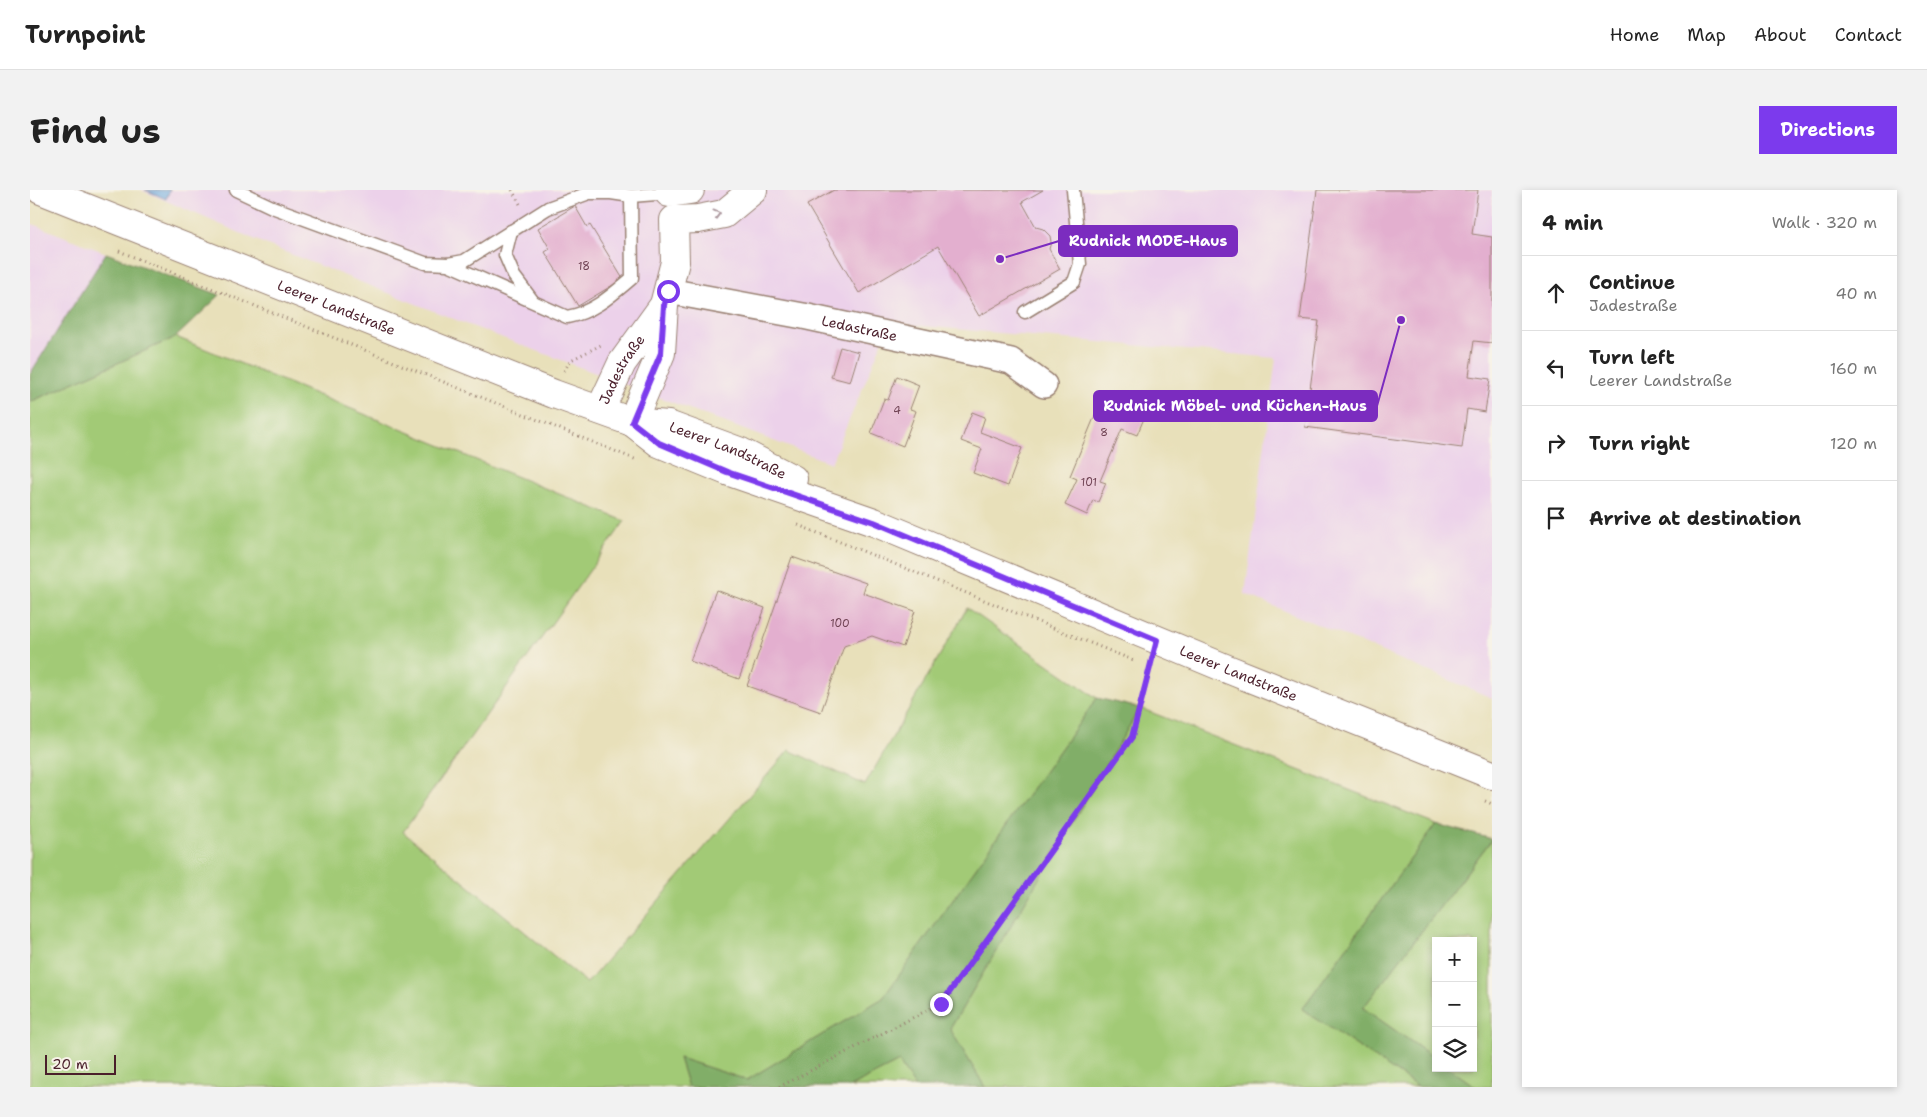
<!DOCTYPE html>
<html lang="en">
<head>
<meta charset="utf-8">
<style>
	:root { --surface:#fff; --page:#f2f2f2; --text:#222; --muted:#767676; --line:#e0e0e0; --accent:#7c3aed }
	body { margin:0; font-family:"Shantell Sans",sans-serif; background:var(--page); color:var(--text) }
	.controls { position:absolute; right:15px; bottom:15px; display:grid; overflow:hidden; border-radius:0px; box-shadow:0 2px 8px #0003 }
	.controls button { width:45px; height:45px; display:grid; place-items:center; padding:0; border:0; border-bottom:1px solid var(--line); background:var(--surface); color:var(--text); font:25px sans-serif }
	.scale { position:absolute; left:15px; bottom:12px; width:71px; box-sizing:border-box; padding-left:5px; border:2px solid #4a1f2b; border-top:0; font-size:14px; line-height:18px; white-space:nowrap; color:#4a1f2b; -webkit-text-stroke:4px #f7f3e8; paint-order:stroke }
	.stop { position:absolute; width:15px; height:15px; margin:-11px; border:4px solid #7c3aed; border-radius:50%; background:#fff }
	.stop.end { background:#7c3aed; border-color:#fff; box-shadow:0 1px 5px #0008 }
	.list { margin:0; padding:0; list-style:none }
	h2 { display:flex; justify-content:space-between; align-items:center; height:65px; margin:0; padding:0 20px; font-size:21px }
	h2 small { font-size:16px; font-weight:400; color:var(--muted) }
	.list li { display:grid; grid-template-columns:32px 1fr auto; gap:15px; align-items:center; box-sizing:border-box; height:75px; padding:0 20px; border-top:1px solid var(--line) }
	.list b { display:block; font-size:19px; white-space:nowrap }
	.list p { margin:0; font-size:16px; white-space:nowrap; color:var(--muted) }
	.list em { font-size:16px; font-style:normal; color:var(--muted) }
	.icon { flex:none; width:28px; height:28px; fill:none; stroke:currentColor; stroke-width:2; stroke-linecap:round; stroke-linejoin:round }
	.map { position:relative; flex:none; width:1462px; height:897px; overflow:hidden; border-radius:0px }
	header { display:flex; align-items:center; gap:30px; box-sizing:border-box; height:70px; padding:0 25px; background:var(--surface); border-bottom:1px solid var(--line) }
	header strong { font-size:24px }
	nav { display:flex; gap:28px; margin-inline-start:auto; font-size:18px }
	.intro { display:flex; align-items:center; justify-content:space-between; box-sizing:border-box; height:120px; padding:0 30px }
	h1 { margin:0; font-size:35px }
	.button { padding:12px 22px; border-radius:0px; background:var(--accent); color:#fff; font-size:18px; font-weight:700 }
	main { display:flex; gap:30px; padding:0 30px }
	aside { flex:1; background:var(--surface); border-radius:0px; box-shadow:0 2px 8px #0003 }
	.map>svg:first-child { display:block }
</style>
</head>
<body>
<header>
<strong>Turnpoint</strong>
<nav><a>Home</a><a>Map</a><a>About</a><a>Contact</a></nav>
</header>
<div class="intro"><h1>Find us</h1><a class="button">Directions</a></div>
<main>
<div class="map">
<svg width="1462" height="897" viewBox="0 0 1462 897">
	<rect width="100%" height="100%" fill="#f7f3e8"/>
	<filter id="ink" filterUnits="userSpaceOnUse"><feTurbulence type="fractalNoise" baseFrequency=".02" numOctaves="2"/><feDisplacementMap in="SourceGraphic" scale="10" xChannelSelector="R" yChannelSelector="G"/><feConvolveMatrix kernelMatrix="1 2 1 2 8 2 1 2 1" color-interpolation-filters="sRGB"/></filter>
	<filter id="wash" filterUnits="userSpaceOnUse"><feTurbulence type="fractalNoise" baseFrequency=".0096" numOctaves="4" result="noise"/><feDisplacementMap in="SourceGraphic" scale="20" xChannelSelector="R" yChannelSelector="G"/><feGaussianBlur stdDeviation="1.12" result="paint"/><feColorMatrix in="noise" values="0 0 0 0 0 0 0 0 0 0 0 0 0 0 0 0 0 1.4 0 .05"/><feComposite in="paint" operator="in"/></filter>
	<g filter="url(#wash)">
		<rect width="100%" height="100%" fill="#e8e0ba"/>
		<g fill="#ecd1ea">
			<path d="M111,0H1462V508L1215,404L1246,168L860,133L801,273L439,135L240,56Z"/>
			<path d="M0,33L76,63L0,185Z"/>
		</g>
		<g fill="#a2ca76" stroke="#767450">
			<path d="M146,147L595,331L373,642L557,793L759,560L835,595L937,418L1067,508L853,808L717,890L649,868L658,897H0V212Z"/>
			<path d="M1110,518L1406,634L1272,819L1388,897H955L920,839Z"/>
			<path d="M1462,649V897H1446L1419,878H1443V751H1406V869L1333,818Z"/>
			<path d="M869,872L885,897H820Z"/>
		</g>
		<g fill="#81ae67" stroke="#666649">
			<path d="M76,63L190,105L146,147L0,212V184Z"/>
			<path d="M1067,508L1110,518L920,839L955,897H885L869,872L820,897H658L649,868L717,890L853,808Z"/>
			<path d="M1406,634L1462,649L1333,818L1406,869V878H1419L1446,897H1388L1272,819Z"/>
		</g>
		<path fill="#6faae0" stroke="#5c6486" d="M115,0H141L139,2L136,9Z"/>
		<g id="blocks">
			<g fill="#e3afcf">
				<path d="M804,0H1013L992,12L1006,37L1013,39L1020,46L1021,52L1019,59L1030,79L949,126L908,56L829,103L777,15Z"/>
				<path d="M1287,0H1448L1442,44L1462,47V153L1444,151L1439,186L1460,189L1455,222L1437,219L1432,258L1275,237L1289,131L1270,129Z"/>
				<path d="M545,16L557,37L560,35L593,89L548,116L515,62L520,59L508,38Z"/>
				<path d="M810,157L829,162L820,192L801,187Z"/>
				<path d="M867,186L889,195L880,219L886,221L873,256L841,243L854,209L858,210Z"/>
				<path d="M1073,206L1101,217L1100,220L1115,226L1107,245L1092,239L1070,291L1076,293L1068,312L1063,310L1057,325L1035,315L1047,289L1040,286Z"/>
				<path d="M942,222L955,227L950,242L992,258L978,296L943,283L952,259L931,251Z"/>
				<path d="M762,367L836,393L833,403L885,421L873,457L842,446L814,456L791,522L717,496Z"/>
				<path d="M686,400L735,418L709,489L660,471Z"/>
			</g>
		</g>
	</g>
	<g filter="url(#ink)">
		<use href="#blocks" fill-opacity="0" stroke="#998072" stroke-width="1"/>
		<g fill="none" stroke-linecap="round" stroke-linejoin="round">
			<defs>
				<g id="lane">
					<path d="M206,0L242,17L395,73L418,74L434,71L518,18L559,3H581L601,6L639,3"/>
					<path d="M481,41L475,65L484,86L502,110"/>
					<path d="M418,74L537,127C563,123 583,104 602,88L601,6"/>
					<path d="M995,122L1044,92L1050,74L1043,0"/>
				</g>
				<g id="street">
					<path id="s1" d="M638,101L773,126L981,171L1014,195"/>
				</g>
				<g id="secondary">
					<path d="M639,3L660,0"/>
					<path id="s2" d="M570,220L592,173L634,115"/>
					<path d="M602,232L631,163L634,115L645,72L644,30L668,29L694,24L723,0"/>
				</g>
				<g id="primary">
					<path id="s3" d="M11,0L524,204L602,232L638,235L711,262L763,289"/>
					<path id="s4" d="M602,232L629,253L697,281L844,332L1195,478L1462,585"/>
				</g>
			</defs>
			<use href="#lane" stroke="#998072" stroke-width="15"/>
			<use href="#street" stroke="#998072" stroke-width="28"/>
			<use href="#secondary" stroke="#998072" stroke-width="30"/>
			<use href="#primary" stroke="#998072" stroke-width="30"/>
			<g stroke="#998072" stroke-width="3" stroke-dasharray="1 4" stroke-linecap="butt">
				<path d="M482,0L490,14"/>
				<path d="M89,61L607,270"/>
				<path d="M534,181L541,170L573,154"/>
				<path d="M768,335L1105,471"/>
				<path d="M1455,611L1462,614"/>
				<path d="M749,897L911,813L1102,547L1121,475"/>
			</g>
			<use href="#lane" stroke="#fff" stroke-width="12"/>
			<use href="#street" stroke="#fff" stroke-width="25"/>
			<use href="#secondary" stroke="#fff" stroke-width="28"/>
			<use href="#primary" stroke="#fff" stroke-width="28"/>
		</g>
		<defs><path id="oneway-chevron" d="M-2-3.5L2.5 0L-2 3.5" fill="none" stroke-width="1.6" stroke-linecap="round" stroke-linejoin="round" transform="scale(1.25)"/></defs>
		<use stroke="#ae9aa0" href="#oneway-chevron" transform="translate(687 24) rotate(-15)"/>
	</g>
	<g fill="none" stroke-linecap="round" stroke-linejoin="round" filter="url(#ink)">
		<path stroke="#7c3aed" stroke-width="6" d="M638,101L634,115L631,163L602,232L629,253L697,282L844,332L1127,450L1102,547L911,814"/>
	</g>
	<g text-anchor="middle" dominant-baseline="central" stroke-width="5" stroke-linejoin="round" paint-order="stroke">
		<g font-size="11" fill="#704354">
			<text x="554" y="76">18</text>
			<text x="867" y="220">4</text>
			<text x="1074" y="242">8</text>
			<text x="1059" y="292">101</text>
			<text x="810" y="433">100</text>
		</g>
		<g font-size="14" fill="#4a1f2b" stroke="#f7f3e8">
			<text stroke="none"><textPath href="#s3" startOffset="318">Leerer Landstraße</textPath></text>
			<text stroke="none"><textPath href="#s1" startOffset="195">Ledastraße</textPath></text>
			<text stroke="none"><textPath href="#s2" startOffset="46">Jadestraße</textPath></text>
			<text stroke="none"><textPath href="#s3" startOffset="736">Leerer Landstraße</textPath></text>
			<text stroke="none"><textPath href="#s4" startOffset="658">Leerer Landstraße</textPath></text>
		</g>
	</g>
	<path fill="none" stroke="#7b2cbf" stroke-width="2" d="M970 69L1029 51M1371 130L1347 216"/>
	<g fill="#7b2cbf" stroke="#f7f3e8" stroke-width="2">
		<circle cx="970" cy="69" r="5"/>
		<circle cx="1371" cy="130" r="5"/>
	</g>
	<g fill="#7b2cbf" stroke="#7b2cbf" stroke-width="2">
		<rect x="1029" y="36" width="178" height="30" rx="5"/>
		<rect x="1064" y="201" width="283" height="30" rx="5"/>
	</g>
	<g font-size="15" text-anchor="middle" font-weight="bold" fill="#fff">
		<text x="1118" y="56">Rudnick MODE-Haus</text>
		<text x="1205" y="221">Rudnick Möbel- und Küchen-Haus</text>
	</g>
</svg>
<div class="controls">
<button>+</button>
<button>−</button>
<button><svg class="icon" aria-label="layers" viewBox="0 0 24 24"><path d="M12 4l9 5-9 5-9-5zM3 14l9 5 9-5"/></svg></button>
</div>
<div class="scale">20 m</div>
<div class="stop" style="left:638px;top:101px"></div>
<div class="stop end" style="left:911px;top:814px"></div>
</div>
<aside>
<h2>4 min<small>Walk · 320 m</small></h2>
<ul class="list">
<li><svg class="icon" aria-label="ahead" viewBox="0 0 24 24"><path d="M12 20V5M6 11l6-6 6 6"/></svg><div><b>Continue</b><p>Jadestraße</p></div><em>40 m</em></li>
<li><svg class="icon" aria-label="left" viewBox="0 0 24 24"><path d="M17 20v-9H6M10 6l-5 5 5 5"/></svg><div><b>Turn left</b><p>Leerer Landstraße</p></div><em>160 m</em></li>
<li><svg class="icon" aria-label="right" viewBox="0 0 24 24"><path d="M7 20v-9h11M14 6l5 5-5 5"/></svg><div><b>Turn right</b></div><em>120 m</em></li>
<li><svg class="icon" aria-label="arrive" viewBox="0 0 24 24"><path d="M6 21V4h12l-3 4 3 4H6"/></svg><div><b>Arrive at destination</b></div></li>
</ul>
</aside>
</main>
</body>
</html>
